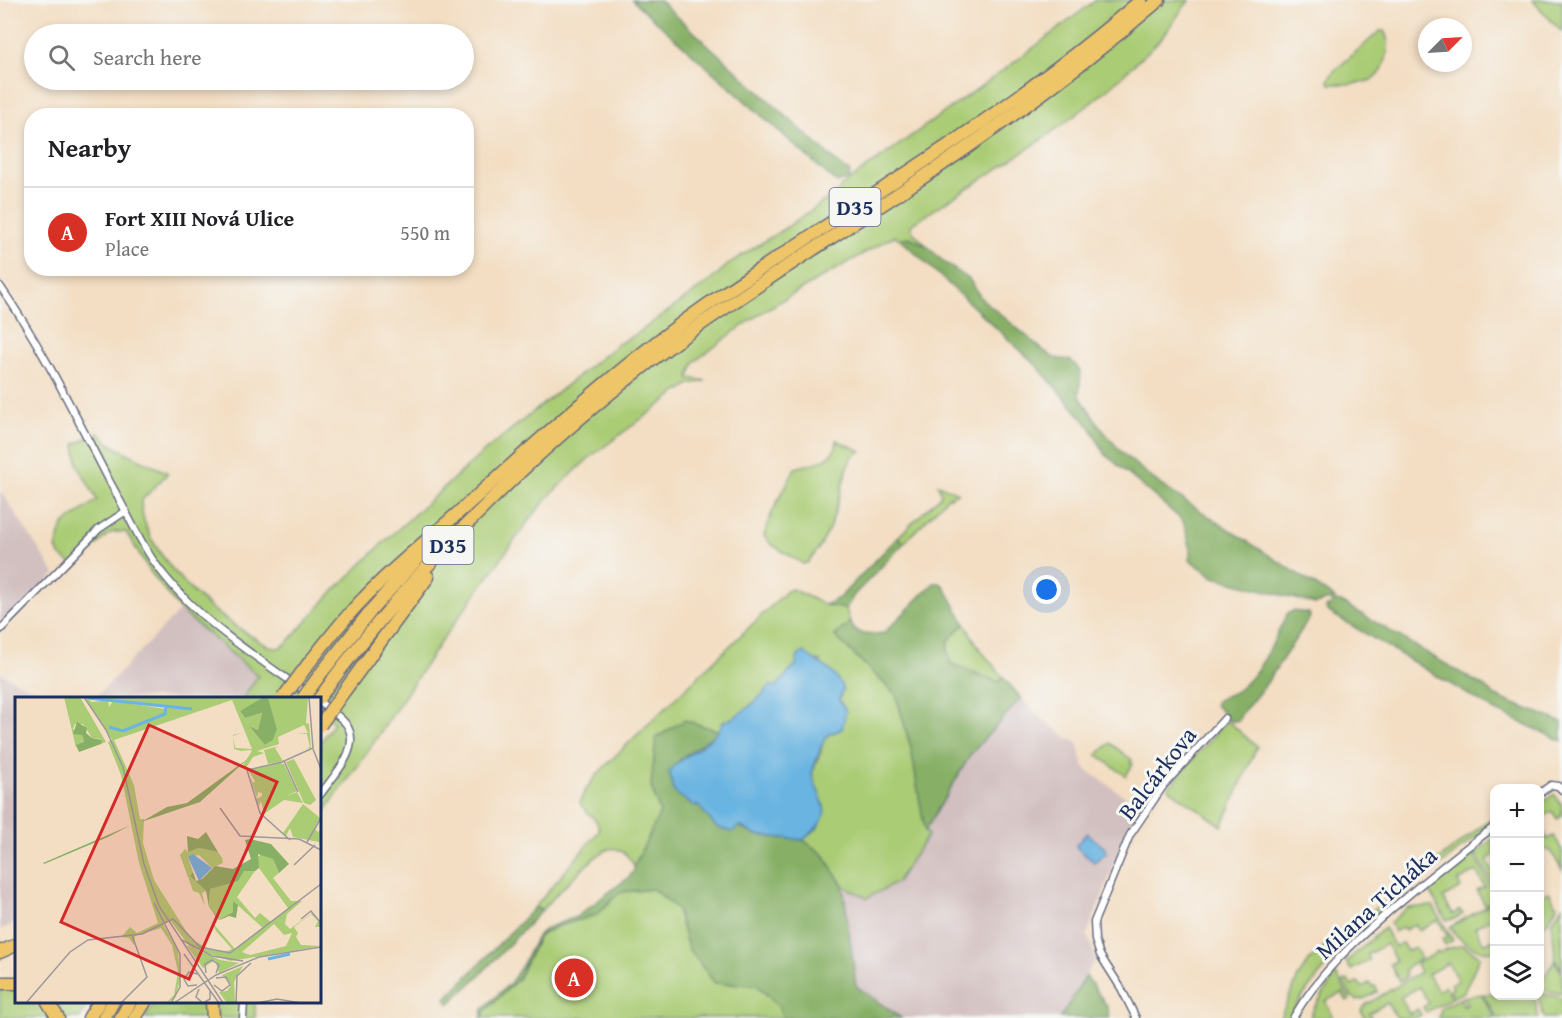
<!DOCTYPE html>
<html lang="en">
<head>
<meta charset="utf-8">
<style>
	:root { --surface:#fff; --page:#f6f6f6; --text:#202124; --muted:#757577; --line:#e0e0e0; --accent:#d93025 }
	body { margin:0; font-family:"Gentium Book Plus",serif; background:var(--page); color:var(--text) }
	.controls { position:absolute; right:18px; bottom:18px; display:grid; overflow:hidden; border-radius:12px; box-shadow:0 3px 9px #0003 }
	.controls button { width:54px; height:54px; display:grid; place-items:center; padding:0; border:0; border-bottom:2px solid var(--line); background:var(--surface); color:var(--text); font:30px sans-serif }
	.compass { position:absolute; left:1418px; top:18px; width:54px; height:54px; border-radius:50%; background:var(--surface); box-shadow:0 3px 9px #0003; rotate:66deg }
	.you { position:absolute; left:1047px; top:590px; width:21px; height:21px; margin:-15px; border:4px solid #fff; border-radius:50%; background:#1a73e8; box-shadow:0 0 0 9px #1a73e833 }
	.badge { display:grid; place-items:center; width:39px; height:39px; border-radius:50%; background:var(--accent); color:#fff; font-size:20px; font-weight:700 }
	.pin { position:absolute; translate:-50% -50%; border:3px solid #fff; box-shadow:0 2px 6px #0006 }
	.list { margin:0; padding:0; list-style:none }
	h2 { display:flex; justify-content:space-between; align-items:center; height:78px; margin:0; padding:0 24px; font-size:26px }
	h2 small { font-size:20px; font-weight:400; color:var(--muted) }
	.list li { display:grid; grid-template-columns:39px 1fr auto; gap:18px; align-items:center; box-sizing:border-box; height:90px; padding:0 24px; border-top:2px solid var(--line) }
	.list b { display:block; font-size:22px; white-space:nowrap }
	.list p { margin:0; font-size:20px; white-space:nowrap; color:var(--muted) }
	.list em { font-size:20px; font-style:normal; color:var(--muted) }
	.icon { flex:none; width:33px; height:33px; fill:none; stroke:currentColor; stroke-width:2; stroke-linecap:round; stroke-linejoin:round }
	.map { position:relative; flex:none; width:1562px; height:1018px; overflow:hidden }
	.search { position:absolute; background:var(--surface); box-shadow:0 3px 9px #0003; left:24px; top:24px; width:450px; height:66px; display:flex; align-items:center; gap:15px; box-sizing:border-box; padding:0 21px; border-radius:33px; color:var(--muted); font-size:22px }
	.panel { position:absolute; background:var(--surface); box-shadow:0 3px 9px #0003; left:24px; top:108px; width:450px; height:168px; border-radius:24px }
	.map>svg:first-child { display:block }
</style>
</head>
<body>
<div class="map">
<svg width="1562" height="1018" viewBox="0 0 1562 1018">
	<rect width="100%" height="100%" fill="#f6f6f2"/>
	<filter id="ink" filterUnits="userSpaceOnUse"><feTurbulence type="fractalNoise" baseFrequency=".0167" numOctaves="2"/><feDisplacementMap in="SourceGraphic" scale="12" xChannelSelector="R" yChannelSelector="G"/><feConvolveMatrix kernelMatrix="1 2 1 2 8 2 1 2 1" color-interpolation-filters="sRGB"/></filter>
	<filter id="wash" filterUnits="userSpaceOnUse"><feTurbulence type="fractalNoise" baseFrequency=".008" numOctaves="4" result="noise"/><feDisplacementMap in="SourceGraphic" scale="24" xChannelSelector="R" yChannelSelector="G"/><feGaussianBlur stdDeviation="1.35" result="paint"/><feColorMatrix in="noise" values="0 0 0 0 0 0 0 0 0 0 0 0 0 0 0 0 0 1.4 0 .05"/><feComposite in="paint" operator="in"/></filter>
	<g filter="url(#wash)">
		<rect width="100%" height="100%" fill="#f3dec3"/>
		<g fill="#d2bfc0">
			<path d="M0,490L55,574L0,630Z"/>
			<path d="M180,610L258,676L243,698H95Z"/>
			<path d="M0,673L51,698H16V922L0,930Z"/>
			<path d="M1021,698L1041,718L1068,738L1078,743L1084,768L1143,809L1117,857L1087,935L1096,958L1060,1018H901L856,986L843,886L867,898L925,831L971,754Z"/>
		</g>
		<g fill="#aacc74" stroke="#627e69" stroke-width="1.5">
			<path d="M1096,0H1190C1179,11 1173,25 1163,36C1150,51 1134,64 1120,78C1057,136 982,177 911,225L912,231L927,246L909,237L900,239L894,236L767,309L734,332L694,362L689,378L706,381L690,384L679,391L589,458L552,493L530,519L440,643L362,760L320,818V740H322L334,723L320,711V698H304L286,684L276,698H243L258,676L180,610L150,571L126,532H113L107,535L75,567L60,555L56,548L63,525L97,500L78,465L75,444L98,433L113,446L168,473L141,501C141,513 146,529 152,540C176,581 211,612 251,636C259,640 267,648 276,648C281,648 284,645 288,642L329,596L383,543L482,453L618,344L635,335L711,280L731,262L787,227L840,190V187L1016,61Z"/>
			<path d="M1532,0H1562V32Z"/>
			<path d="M1380,31H1384C1389,39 1389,50 1386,59C1384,63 1383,69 1381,72C1372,86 1344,84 1330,84L1328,81L1333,72Z"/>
			<path d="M836,440L861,451L851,458C838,493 835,535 807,563L803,564L772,545L764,536C770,511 784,491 795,468C812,463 829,463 837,445Z"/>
			<path d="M938,484L958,493L947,498L904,543L898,537L941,495Z"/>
			<path d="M792,589L825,605L846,609L850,622L835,636L896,695L911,748L925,831L928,835L896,883L867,898L843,886L824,855L803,840L818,828L812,773L821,752L822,743L828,735L842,729L839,699L820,661C801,655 787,673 777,687L770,686C759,700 740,716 723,722L719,731L684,720L651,786L660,813L634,866C630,857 620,846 609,849C594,854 554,897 542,910L534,908L599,831C600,819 585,813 580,803C585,785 601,771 613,758L787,591Z"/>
			<path d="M965,624L979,648L1003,677L999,682L951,664C944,640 948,640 965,624Z"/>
			<path d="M1227,720L1257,747L1222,826L1168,788Z"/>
			<path d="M1110,743L1132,760L1130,763L1133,764L1126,776L1097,755Z"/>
			<path d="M1554,794L1562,805V816L1557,819L1552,811L1540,819V804Z"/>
			<path d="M1494,816V823C1458,851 1422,879 1387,909C1349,942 1314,974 1289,1018H1280L1298,977L1309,961L1334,937L1389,899Z"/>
			<path d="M1540,825L1547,839L1554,836L1562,850V870L1551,851L1540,848Z"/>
			<path d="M1494,838V855L1487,860L1494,874V885L1475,853Z"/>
			<path d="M1473,854L1494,891V899L1485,905L1477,891L1485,887L1476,871L1458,881L1461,888L1443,898L1453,914L1460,910L1463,914L1454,919L1446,920L1429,890Z"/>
			<path d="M653,889L677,909L688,948L715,983L757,985L778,1006L783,1018H483L484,1012L518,979L539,936L555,927L596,915L620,892Z"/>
			<path d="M1549,892L1557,906L1548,922L1540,928V895L1541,896Z"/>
			<path d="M1494,902V917L1475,927L1484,944L1493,939L1494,951C1478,954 1459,941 1450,927Z"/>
			<path d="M1433,906L1453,940L1445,945L1442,939L1448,937L1438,920L1419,931L1415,924L1405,930L1403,927L1394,932L1390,923L1407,908Z"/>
			<path d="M1562,906V969L1555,959L1552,922Z"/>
			<path d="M1384,928L1395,947L1402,943L1407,951L1415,947L1421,959L1408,966L1405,971L1406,977L1399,981L1390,964L1396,961L1386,944L1367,955L1370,960L1351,970L1346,962Z"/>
			<path d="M1463,945L1480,956L1464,992L1454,997L1450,990L1453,988L1451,984L1458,981L1448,963L1428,974L1438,991L1445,986L1452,998L1426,1012L1423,1007L1429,1003L1419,987L1401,997L1409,1014L1418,1009L1421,1015L1415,1018H1397L1387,1003L1369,1013L1372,1018H1365L1361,1011L1364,1006L1420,972L1416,964L1437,952L1439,953L1446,949Z"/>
			<path d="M1554,961L1562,972V994L1540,989V984Z"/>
			<path d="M1336,974L1350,999L1347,1001L1342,993L1325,1001L1334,1018H1310L1314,1008Z"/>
			<path d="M1348,980L1351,986L1358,982L1362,987L1369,983L1372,987L1375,986L1378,991L1366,998L1357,1000L1351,996L1343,982Z"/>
			<path d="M0,986L16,987V1002H43L54,1018H0Z"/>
			<path d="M1494,993V996H1534L1539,1018H1497L1483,994Z"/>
			<path d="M1540,993L1562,998V1015L1558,1018H1544L1538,996Z"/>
			<path d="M1481,994L1495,1018H1439L1441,1008L1461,998L1463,1006L1467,1004L1463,997Z"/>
			<path d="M57,1002H89L80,1018H65Z"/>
			<path d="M155,1002H206L207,1018H145Z"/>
			<path d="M216,1002H255V1018H217Z"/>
		</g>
		<g fill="#87b066" stroke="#517062" stroke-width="1.5">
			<path d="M632,0H659L844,169L850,172L849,179L837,183Z"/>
			<path d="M909,237L927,246L946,264L969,279L981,298L1043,350L1054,358L1070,360L1075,364L1081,373L1079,395L1101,428L1122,453L1162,486L1335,598L1334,599L1315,604L1214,577L1190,560V546L1183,521L1105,454L1090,427L1035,364L900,239Z"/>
			<path d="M898,537L904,543L854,595L846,609L825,605L839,598Z"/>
			<path d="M934,583H940L944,586L965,624C948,639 943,640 951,664L999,682L1003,677L1021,698L971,754L925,831L911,748L896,695L835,636L850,622C856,637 870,635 884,633Z"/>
			<path d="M1335,601L1341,602L1485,687L1494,695L1509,702L1562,722V741L1496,711L1327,611L1326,607L1331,606L1332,602Z"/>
			<path d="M1293,611L1309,613L1310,617L1266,684L1240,716L1239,721H1231L1215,705V702C1221,696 1232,695 1239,689C1263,670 1274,640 1287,614Z"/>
			<path d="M684,720L719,731L682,758L669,771L674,792L755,835L803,840L824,855L843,886L856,986L901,1018H783L778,1006L757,985L715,983L688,948L677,909L653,889L620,892L596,915L555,927L539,936L518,979L484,1012L483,1018H481L483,1009L511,982L521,967L538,935L549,927L576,917L629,877L634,871V866L660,813L651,786L656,738Z"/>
			<path d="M534,908L542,910L479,976L449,1004L445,999Z"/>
			<path d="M1086,976L1107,1006L1110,1018H1060Z"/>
		</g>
		<g fill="#69b4e1" stroke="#4272a0" stroke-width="1.5">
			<path d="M804,652C820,665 834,668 843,689L839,700L846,711L842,729C838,731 831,732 828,735C821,741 816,763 812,773C821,808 839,811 803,840L755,835L740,826L732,832L716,827L698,805L694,806L674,792L669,771C685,753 713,744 723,722C740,716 759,700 770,686H777L796,665L798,656Z"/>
			<path d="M1087,833L1106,849V853L1094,862L1077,848L1076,845Z"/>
		</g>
	</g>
	<g filter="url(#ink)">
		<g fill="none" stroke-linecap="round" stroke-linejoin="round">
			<defs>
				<g id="street">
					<path d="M0,286C43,348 76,417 111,484C128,514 142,548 164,575C204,626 262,660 314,698"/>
					<path d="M0,630L99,529L126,511"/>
					<path d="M320,702C328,709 339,715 346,724C363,748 333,776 320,795"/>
					<path d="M1540,793L1551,785L1558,786L1562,790"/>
					<path d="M243,1018L244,1002"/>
					<path d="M1136,1018L1121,988L1100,955L1095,940L1094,922L1130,835L1164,785L1225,718"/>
					<path d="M1293,1018C1319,973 1355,941 1394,907C1427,879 1460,852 1494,827"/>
				</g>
				<g id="highway">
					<path d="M309,663C327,641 344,618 364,598C396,564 433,536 468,504C549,431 629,358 720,296C862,200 1011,113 1141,0"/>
					<path d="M322,672L373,608L419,557"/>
					<path d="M345,690L428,577"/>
					<path d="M319,698C418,564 539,444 673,344C749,289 829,240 907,188C995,130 1079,69 1159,0"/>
					<path d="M0,952L16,945"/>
					<path d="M0,983H16"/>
					<path d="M48,1002L58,1018"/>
					<path d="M212,1002L213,1018"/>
					<path d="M89,1018L99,1002"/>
					<path d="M104,1018L113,1002"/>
					<path d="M121,1018L130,1002"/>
					<path d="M135,1018L145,1002"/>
				</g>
			</defs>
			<use href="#street" stroke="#676c81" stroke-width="9"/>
			<use href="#highway" stroke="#676c81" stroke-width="15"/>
			<use href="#street" stroke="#fff" stroke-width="6"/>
			<use href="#highway" stroke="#eec569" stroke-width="12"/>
			<defs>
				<g id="highway-bridge">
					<path d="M283,698L309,663"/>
					<path d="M303,698L322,672"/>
					<path d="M320,725L345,690"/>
				</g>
			</defs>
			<use href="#highway-bridge" stroke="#676c81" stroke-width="15" stroke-linecap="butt"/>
			<use href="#highway-bridge" stroke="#eec569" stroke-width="12"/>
		</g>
	</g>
	<g text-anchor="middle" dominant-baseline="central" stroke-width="6" stroke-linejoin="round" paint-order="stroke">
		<g fill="#f6f6f2" stroke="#5d6b8a" stroke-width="1.5">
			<rect x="829.5" y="188" width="51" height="38" rx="4.5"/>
			<rect x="422.5" y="526" width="51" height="38" rx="4.5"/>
		</g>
		<g font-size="22" font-weight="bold" fill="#1b2f5e">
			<text x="855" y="207">D35</text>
			<text x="448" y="545">D35</text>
		</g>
		<g font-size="24" fill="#1b2f5e" stroke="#f6f6f2">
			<text transform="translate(1157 773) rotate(-52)">Balcárkova</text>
			<text transform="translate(1376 903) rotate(-42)">Milana Ticháka</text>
		</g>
	</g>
	<g transform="translate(15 697)">
		<rect width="306" height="306" fill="#f3dec3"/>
		<path d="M49,0H65L91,45L86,47V42L77,41L68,27H60L58,32L67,38L69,46L61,50L62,55ZM70,0L77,5L93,3L94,10L98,4L151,12L154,9L77,0H251L225,14L230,21L247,16L243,33L234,29L250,48L258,43L262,32L252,0H293L291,26L294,27L296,51L291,52L295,50L292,37L281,36H293L289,28L263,40L264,47L242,54L249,56L238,60L231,71L228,68L237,54L235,53L226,54L219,52L218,38L227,36L218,39L220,51L237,52L217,3L99,43L119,88L125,122H129L128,146L139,183L176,242L196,253L212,254L217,252L201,234L197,225L220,252L248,231L218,204V215L207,222L201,221L194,209L195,192L223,183L229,174H240L222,200L240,221L245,216L256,225L273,211L244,171L241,161L248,156L258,162L264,176L258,181L276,204H287L272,217L270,227L275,232L297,216L306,227V230H300L303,224L296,217L279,230L283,236L281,240L286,248L306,249L216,264L175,250L155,223L148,227L163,253L165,283L160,301L151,306L159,298L163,275L157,248L146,231L120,239L119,248L114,241L106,240L115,230L122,236L143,226L124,166L106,78L93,45L97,43ZM259,227L269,238L277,236L271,249L235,258L227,255ZM264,49L260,51L268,64L253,67L249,53ZM279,62L301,103L295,108L289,106L271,65ZM268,65L266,67H269L282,94L271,99L282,95L288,106L269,103L249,117L246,104L244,109L241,102L247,99V96L243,95L242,101L235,80L238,86L240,84L233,73ZM288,107L305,121L299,131L303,135L306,132V151L304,145L278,140L275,131L271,139L268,136ZM184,151L203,155L207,161L208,166L197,171L184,158L173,160L178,175L175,179L191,194L187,196L190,209L184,196L178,194L165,158L170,152L173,155ZM171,248L205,263L224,266L204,276L200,263L188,271ZM228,269L219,285L220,306H212L204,295L212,294L216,289L207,278Z" fill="#aacc74" fill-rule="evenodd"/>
		<path d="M247,1H253L262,32L258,43L250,48L234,29L243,33L247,16L230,21L225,14ZM62,25L72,31L71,36L77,41L87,43L86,47L64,55L61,48L69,45L67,38L58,37ZM234,61L185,105L126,125L152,110L172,106ZM116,128L93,140L29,167L28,166ZM191,135L203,155L184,151L173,155L172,139L183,142ZM235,142L256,147L274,167L264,176L258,162L243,157L244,171L240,174H229L223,184L195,192L194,209L204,223L218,215V204L223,208L221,221L214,219L205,223L194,210L191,194L175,179L178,175L181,184L187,182L200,169L218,172L236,162L230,143Z" fill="#87b066"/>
		<path d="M178,157L197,171L184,184L173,160Z" fill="#69b4e1"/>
		<path fill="none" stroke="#69b4e1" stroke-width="3" d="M73,1L177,12M94,30L108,34L150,17L151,9M253,262L275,257"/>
		<path fill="none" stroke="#9d989b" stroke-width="1.5" d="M69,0L91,33L108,70L129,167L144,209L208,306M298,52L306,72M269,64L283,95M205,111L225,139L284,142L306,153M275,143L245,116L232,73L267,65L298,51L294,0M292,145L306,121M279,168L300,148M139,206L165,257V290L156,306M286,222L296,214L306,226M167,243L197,259L228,264M169,257L204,306M244,260L306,250M191,276L190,267L197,263L204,268L201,276M182,288L173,289L169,282L174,275L183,277M199,288L207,294L215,288L211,280L201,281M184,292L181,300L188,306L195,302V293M11,306L55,255L73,243L127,237L158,222L185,250L215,256L306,187M106,306L132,280L117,238M159,306L201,278L244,260M221,306L222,279L236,266M242,306L262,302L286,306"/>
		<path fill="#d62828" fill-opacity="0.15" stroke="#d62828" stroke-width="3" d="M134,28L262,85L174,282L46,225Z"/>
		<rect width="306" height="306" fill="none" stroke="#1b2f5e" stroke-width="3"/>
	</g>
</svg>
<div class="controls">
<button>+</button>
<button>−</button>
<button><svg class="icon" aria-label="locate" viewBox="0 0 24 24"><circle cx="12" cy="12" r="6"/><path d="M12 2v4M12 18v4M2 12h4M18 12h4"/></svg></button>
<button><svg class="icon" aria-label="layers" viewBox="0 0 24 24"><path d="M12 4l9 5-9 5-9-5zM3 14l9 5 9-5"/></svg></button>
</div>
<svg class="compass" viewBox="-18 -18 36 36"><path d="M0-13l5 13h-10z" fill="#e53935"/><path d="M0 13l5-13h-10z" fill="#757577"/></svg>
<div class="you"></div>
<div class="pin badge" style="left:574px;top:978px">A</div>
<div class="search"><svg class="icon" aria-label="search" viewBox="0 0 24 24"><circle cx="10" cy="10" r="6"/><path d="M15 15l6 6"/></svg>Search here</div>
<section class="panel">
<h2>Nearby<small></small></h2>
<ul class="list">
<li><span class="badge">A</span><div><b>Fort XIII Nová Ulice</b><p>Place</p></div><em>550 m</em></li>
</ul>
</section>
</div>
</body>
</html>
